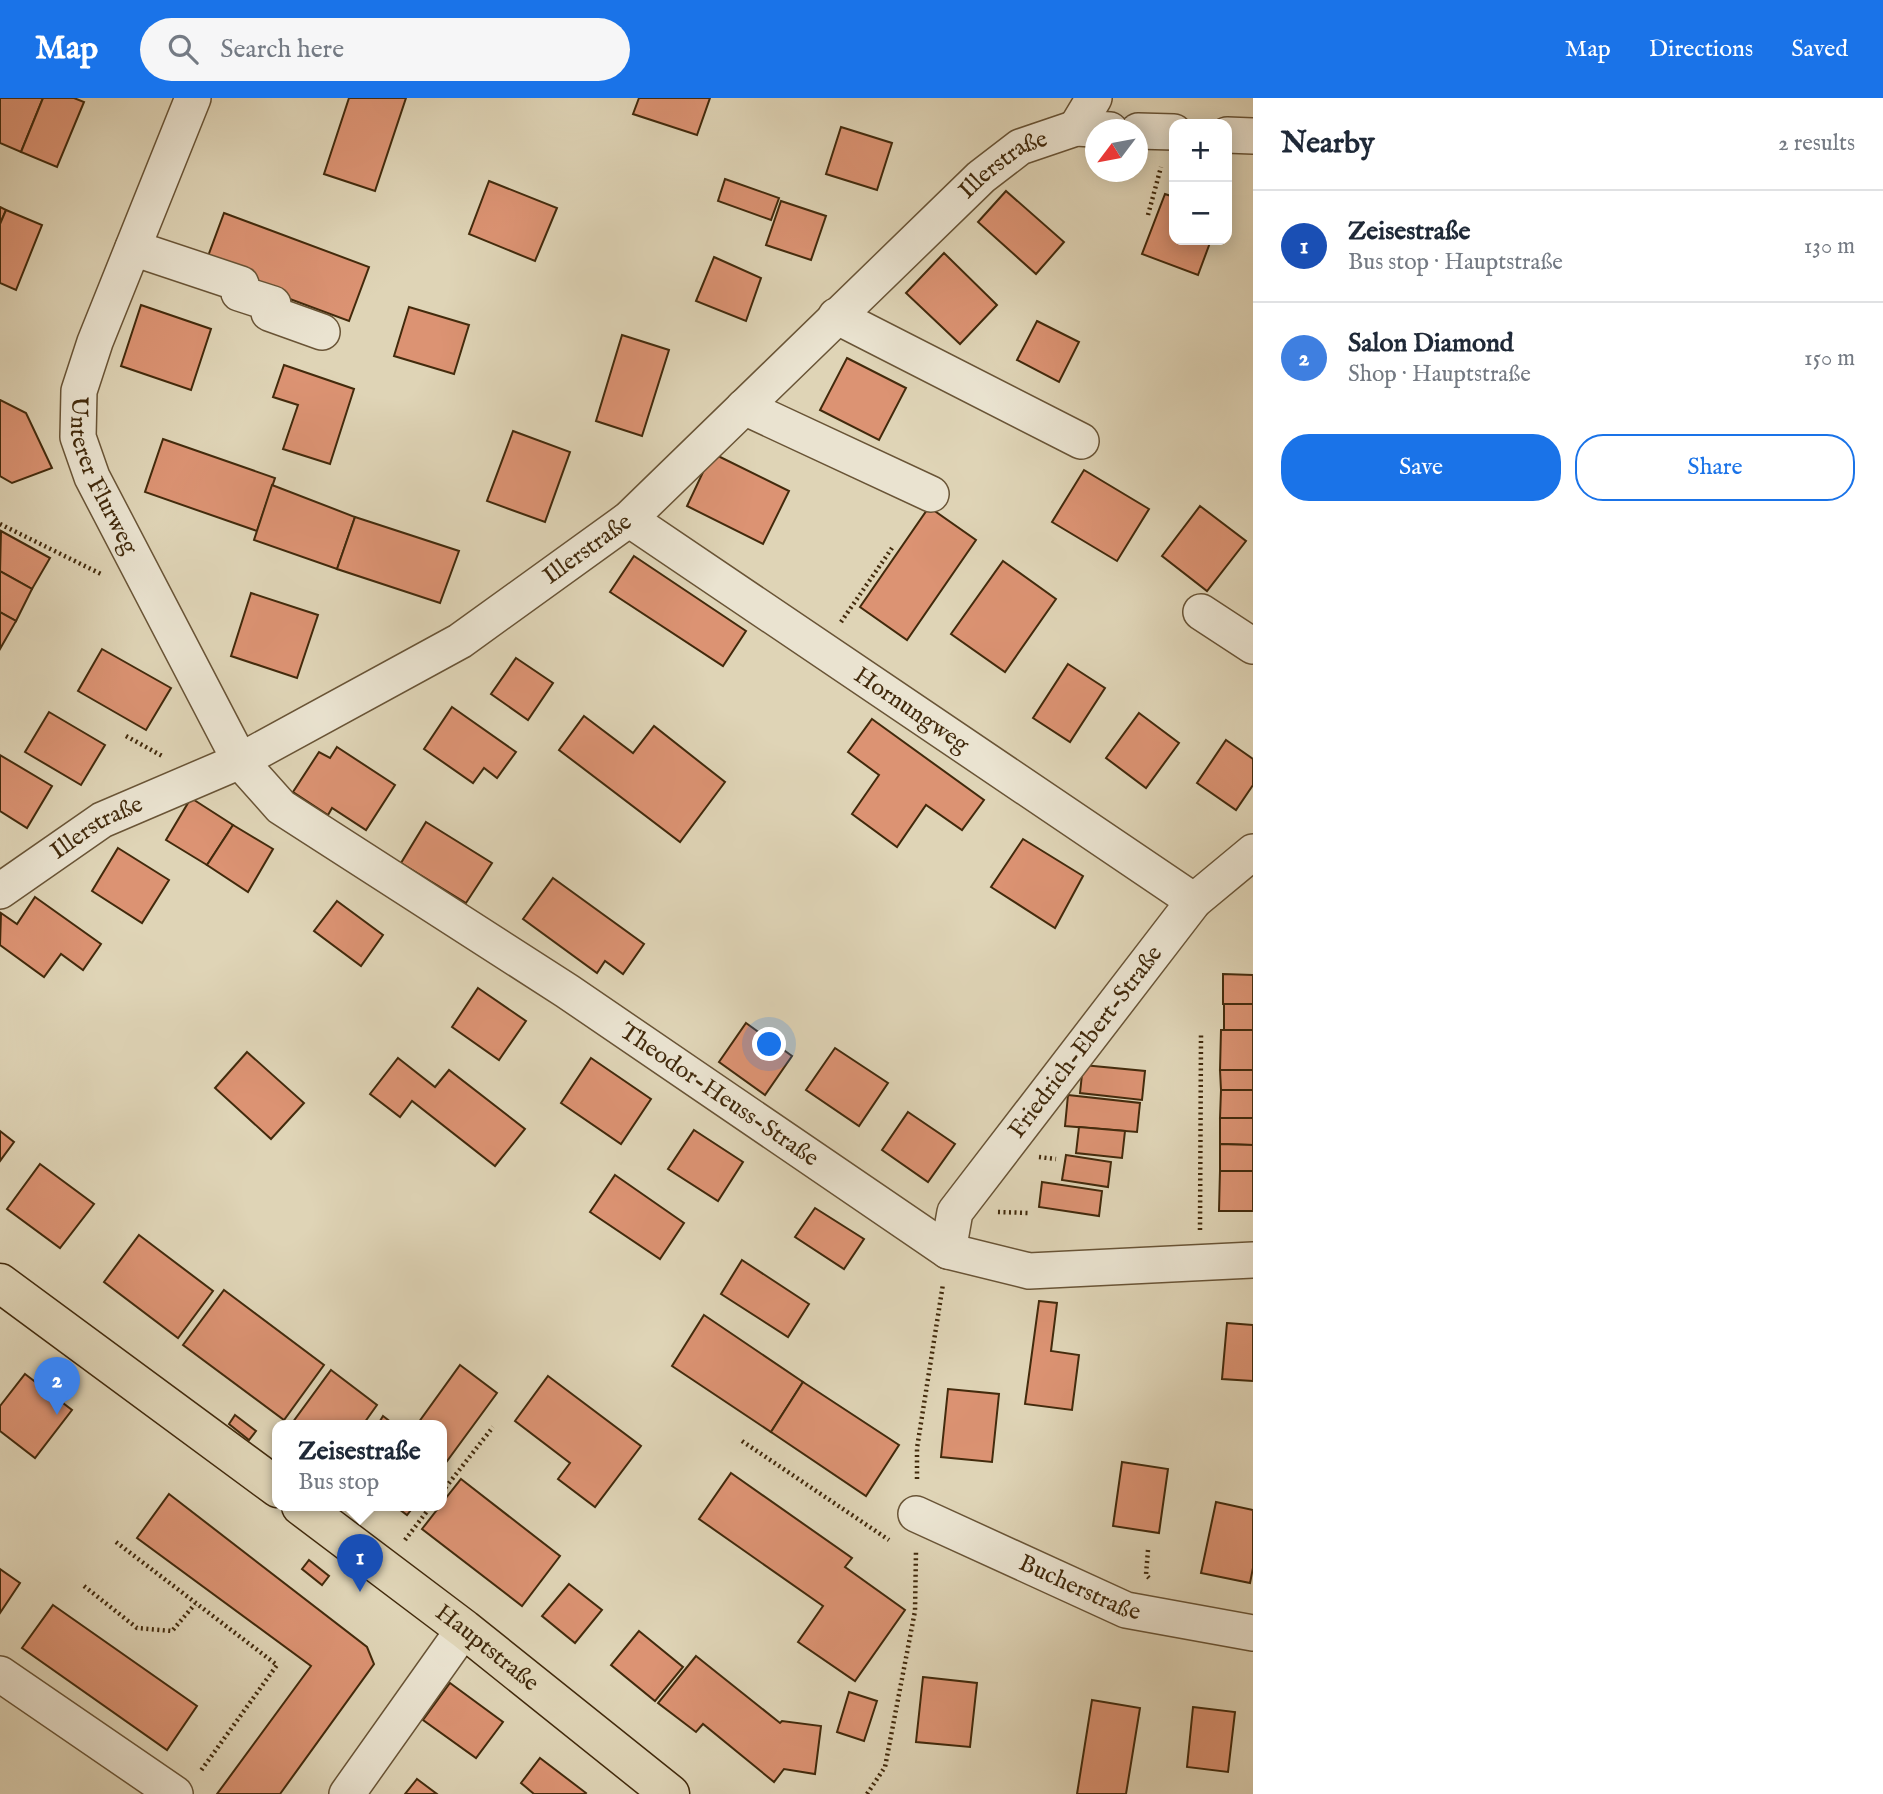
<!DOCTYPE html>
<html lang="en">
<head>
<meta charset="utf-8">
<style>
	:root { --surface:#fff; --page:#f6f6f7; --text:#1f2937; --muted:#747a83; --line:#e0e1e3; --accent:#1a73e8 }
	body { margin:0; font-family:"IM FELL English",serif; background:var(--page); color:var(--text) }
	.controls { position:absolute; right:21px; top:21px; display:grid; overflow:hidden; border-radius:14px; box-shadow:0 4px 18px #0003 }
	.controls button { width:63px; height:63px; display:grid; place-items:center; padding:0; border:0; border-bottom:2px solid var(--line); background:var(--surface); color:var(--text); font:35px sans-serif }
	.compass { position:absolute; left:1085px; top:21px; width:63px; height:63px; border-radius:50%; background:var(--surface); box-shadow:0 4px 18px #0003; rotate:238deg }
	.you { position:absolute; left:770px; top:947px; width:24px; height:24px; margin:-18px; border:5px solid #fff; border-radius:50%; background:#1a73e8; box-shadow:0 0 0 10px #1a73e833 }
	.badge { display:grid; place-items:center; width:46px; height:46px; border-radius:50%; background:var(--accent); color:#fff; font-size:23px; font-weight:700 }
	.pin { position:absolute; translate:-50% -58px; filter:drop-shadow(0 2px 4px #0008) }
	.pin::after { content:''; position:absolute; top:37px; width:24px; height:21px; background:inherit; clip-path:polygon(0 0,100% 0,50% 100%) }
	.popup { position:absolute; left:272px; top:1322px; width:175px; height:91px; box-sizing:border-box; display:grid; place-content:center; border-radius:14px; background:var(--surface); filter:drop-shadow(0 2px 5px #0005); font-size:23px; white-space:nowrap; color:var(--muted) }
	.popup b { font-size:26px; color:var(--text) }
	.popup::after { content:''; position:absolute; left:50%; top:100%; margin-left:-14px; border:14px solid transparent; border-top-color:var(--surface) }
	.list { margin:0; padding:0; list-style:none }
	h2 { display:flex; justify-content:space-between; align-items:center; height:91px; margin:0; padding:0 28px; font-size:30px }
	h2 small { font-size:23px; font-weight:400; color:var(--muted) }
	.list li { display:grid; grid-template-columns:46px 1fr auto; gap:21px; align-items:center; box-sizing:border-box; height:112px; padding:0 28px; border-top:2px solid var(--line) }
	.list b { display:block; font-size:26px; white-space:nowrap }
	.list p { margin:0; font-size:23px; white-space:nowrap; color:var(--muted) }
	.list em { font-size:23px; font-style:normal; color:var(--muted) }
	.actions { display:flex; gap:14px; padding:21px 28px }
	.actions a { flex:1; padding:16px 0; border:2px solid var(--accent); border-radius:28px; text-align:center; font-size:24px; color:var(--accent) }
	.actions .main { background:var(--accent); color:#fff }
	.icon { flex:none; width:38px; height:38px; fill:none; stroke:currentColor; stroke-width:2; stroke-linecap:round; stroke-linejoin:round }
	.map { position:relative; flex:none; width:1253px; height:1696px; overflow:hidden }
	header { display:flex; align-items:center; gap:42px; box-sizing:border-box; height:98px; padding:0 35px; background:var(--accent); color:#fff }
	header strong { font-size:33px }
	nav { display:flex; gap:38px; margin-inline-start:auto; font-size:24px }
	.search { width:490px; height:63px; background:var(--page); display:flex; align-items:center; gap:18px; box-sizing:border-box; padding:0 24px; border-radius:38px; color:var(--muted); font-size:26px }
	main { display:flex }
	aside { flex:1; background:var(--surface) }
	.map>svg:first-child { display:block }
</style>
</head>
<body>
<header>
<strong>Map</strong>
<div class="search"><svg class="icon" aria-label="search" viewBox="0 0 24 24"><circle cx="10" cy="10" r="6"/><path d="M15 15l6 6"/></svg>Search here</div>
<nav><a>Map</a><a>Directions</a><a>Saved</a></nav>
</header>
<main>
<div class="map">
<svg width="1253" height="1696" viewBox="0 0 1253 1696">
	<rect width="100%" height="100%" fill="#dfd4b6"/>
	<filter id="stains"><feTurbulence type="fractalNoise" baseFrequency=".00286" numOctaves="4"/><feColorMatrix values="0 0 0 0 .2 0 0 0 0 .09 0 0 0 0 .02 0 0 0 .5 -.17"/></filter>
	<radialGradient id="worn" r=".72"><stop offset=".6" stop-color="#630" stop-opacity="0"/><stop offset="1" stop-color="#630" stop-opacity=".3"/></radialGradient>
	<g fill="#dc9373" stroke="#422a0c" stroke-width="2">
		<path d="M0,0H43L21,54L0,45Z"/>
		<path d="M43,0H74L84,4L57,69L21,54Z"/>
		<path d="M349,0H406L375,93L324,76Z"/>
		<path d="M639,0H710L697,37L633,16Z"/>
		<path d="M841,29L892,45L877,92L826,76Z"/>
		<path d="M725,81L779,100L771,122L718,103Z"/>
		<path d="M489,83L557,110L535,163L469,136Z"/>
		<path d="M1006,93L1064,144L1036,176L978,124Z"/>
		<path d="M1165,96L1174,99V142H1211L1198,177L1142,156Z"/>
		<path d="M781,103L826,118L811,162L766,147Z"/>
		<path d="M0,109L6,112L0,126Z"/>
		<path d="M6,112L42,127L16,192L0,185V126Z"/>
		<path d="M224,115L369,169L349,223L204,169Z"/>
		<path d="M944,155L997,207L960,246L906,195Z"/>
		<path d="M714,159L761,180L746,223L696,203Z"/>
		<path d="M141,207L211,231L191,292L121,268Z"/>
		<path d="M409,209L469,227L454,276L394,258Z"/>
		<path d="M1037,223L1079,244L1059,284L1017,262Z"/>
		<path d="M622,237L669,252L642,338L596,323Z"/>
		<path d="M847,260L906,290L879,342L820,312Z"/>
		<path d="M284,267L354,291L330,366L283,351L298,307L273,299Z"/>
		<path d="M0,302L26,315L52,370L12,385L0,378Z"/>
		<path d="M513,333L570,354L545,424L487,403Z"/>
		<path d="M163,341L275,380L257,433L145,394Z"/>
		<path d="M712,355L789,393L763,446L687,408Z"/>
		<path d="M1084,372L1149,411L1117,463L1052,424Z"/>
		<path d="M272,387L355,419L337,471L254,442Z"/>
		<path d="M1200,408L1246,443L1207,493L1162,458Z"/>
		<path d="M929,409L976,442L907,542L860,509Z"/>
		<path d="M355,419L459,453L440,505L337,471Z"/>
		<path d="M1,433L50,460L32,491L0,473Z"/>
		<path d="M634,458L746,533L723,568L610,494Z"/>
		<path d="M1003,463L1056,501L1005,574L951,536Z"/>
		<path d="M0,473L32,491L16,523L0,514Z"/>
		<path d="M251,495L318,517L297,580L231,558Z"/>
		<path d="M0,514L16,523L0,551Z"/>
		<path d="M102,551L171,590L146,632L78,593Z"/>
		<path d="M516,560L553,585L528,622L491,596Z"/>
		<path d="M1068,566L1105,590L1070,644L1033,620Z"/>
		<path d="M452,609L516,654L497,680L484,670L473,685L424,651Z"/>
		<path d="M49,614L105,647L81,687L25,654Z"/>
		<path d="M1139,615L1179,645L1146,690L1106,660Z"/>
		<path d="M584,618L633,655L654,628L725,684L680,744L559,652Z"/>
		<path d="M872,621L984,702L962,732L926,707L897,749L852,716L879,677L848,654Z"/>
		<path d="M1226,642L1253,661V687L1236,712L1197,685Z"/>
		<path d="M337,649L395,687L366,732L332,710L328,717L293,694L319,654L330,660Z"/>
		<path d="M0,657L52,688L27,730L0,713Z"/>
		<path d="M191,700L233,727L207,767L166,742Z"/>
		<path d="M426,724L492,765L466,805L401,765Z"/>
		<path d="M233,727L273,751L248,794L207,767Z"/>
		<path d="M1023,741L1083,778L1055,830L991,789Z"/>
		<path d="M118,750L169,782L142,825L92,793Z"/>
		<path d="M553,780L644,846L623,876L605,863L597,875L523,821Z"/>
		<path d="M35,799L101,846L83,872L61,856L44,879L0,847L1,815L17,826Z"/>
		<path d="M337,803L383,837L361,868L314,833Z"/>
		<path d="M1223,876L1253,877V906H1223Z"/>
		<path d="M478,890L526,923L499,962L452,929Z"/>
		<rect x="1224" y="906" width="29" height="26"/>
		<path d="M746,925L792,958L765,997L719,964Z"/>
		<path d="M1221,932H1253V972H1220Z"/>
		<path d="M835,950L888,985L859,1028L806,992Z"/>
		<path d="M247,954L304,1005L271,1041L215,990Z"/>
		<path d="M398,960L435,989L449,972L525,1031L495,1068L412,1003L400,1019L370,996Z"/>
		<path d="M591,960L651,1001L621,1046L561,1005Z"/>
		<path d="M1083,967L1145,973L1142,1002L1080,995Z"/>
		<path d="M1220,972H1253V992H1221Z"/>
		<path d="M1221,992H1253V1020H1220Z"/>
		<path d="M1068,997L1140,1005L1137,1034L1065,1028Z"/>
		<path d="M908,1014L955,1046L928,1084L882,1052Z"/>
		<path d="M1220,1020H1253V1047L1220,1046Z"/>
		<path d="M1079,1029L1125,1033L1122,1060L1076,1055Z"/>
		<path d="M694,1032L743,1064L718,1103L668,1071Z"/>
		<path d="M0,1033L14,1044L0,1063Z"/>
		<path d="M1220,1046L1253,1047V1073H1220Z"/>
		<path d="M1066,1057L1111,1064L1108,1089L1062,1082Z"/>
		<path d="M40,1066L94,1106L60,1150L7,1111Z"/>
		<path d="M1220,1073H1253V1113H1219Z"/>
		<path d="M615,1077L684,1125L660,1161L590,1114Z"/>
		<path d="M1042,1084L1102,1093L1099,1118L1039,1109Z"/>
		<path d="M815,1110L864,1141L844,1171L795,1139Z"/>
		<path d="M139,1137L213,1193L178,1240L104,1184Z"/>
		<path d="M742,1162L809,1206L788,1239L721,1196Z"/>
		<path d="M224,1192L324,1267L284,1322L183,1247Z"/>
		<path d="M1039,1203L1057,1205L1051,1253L1079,1257L1072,1312L1025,1306Z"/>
		<path d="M704,1217L803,1284L771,1334L672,1268Z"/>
		<path d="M1227,1225L1253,1227V1283L1222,1281Z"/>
		<path d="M460,1267L497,1295L442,1370V1328H416Z"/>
		<path d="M331,1272L377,1307L362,1328H290Z"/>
		<path d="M25,1276L72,1312L35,1360L0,1333V1308Z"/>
		<path d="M548,1278L641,1348L595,1409L558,1381L570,1365L515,1323Z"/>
		<path d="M803,1284L899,1347L866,1398L771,1334Z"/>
		<path d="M948,1291L999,1296L992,1364L941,1359Z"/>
		<path d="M235,1317L256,1333L249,1342L229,1326Z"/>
		<path d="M383,1318L396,1328H377Z"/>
		<path d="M1122,1364L1168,1371L1159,1435L1113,1428Z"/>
		<path d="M731,1375L852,1460L845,1469L905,1512L855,1583L798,1544L823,1508L699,1421Z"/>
		<path d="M461,1381L560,1458L522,1508L422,1431L440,1408H442V1405Z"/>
		<path d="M169,1396L367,1549L374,1566L280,1696H217L311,1568L137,1440Z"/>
		<path d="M1216,1404L1253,1412V1470L1250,1485L1201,1475Z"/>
		<path d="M395,1408H414L407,1417Z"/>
		<path d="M309,1462L329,1478L322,1487L302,1471Z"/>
		<path d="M0,1471L20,1485L0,1515Z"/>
		<path d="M569,1486L602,1512L575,1545L542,1518Z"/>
		<path d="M53,1507L197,1608L167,1652L22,1550Z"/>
		<path d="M639,1533L683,1569L655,1603L611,1567Z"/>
		<path d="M696,1558L780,1625L782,1623L821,1628L815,1676L784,1671L774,1684L703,1626L696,1634L658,1605Z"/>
		<path d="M923,1579L977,1585L970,1649L916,1644Z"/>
		<path d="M450,1585L503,1624L476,1660L423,1622Z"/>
		<path d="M849,1594L877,1603L864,1643L837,1634Z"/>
		<path d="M1092,1602L1140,1610L1126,1696H1077Z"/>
		<path d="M1193,1609L1235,1614L1228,1674L1187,1669Z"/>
		<path d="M540,1660L586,1695L585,1696H534L521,1685Z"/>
		<path d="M417,1681L437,1696H405Z"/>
	</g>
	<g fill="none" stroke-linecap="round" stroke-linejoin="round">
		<defs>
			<g id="minor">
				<path id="s1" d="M193,0L95,244L79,293L78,339L92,379L240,663L281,709L567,893L948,1153L1029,1173L1253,1162"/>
				<path d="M1076,30L1094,0"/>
				<path d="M1138,33L1174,34"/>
				<path d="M1227,37L1253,38"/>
				<path d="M133,150L241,186L239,195L273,206L269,215L322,234"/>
				<path d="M836,218L1081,343"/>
				<path d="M744,309L931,396"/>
				<path id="s2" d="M629,421L1194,803"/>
				<path d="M1201,514L1253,548"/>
				<path id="s3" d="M0,793L102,722L240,663L460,543L629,421L981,79L1020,49L1076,30L1110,32"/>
				<path id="s4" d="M948,1153L955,1114L1194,803L1253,754"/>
				<path id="s5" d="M916,1416L1126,1512L1253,1535"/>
				<path d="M0,1576L175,1696"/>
				<path d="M347,1696L464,1531"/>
			</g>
			<g id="major">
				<path d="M0,1185L278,1390"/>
				<path id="s6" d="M301,1408L464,1531L670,1696"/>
			</g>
		</defs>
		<use href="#minor" stroke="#695436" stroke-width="38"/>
		<use href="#major" stroke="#422a0c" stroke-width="41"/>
		<g stroke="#422a0c" stroke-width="4.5" stroke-dasharray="2 3.5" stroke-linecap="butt">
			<path d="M1148,117L1161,69"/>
			<path d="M0,426L103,477"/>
			<path d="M841,524L892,450"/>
			<path d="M126,638L164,659"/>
			<path d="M1039,1059L1056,1061"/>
			<path d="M998,1114L1029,1115"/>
			<path d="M1200,1132L1201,937"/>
			<path d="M742,1343L889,1442"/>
			<path d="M917,1381V1350L943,1186"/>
			<path d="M442,1394L493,1329"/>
			<path d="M405,1442L431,1408"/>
			<path d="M116,1444L277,1567L200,1674"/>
			<path d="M1148,1452L1146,1477L1149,1480"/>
			<path d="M84,1488L137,1530L172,1533L195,1506"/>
			<path d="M867,1696L885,1669L915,1513L916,1453"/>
		</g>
		<use href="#minor" stroke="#eae3d0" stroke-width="35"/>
		<use href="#major" stroke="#dfd4b6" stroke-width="38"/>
	</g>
	<g text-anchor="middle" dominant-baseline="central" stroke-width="6" stroke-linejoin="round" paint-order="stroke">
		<g font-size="24" fill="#422a0c" stroke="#eae3d0">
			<text stroke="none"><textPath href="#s3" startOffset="1250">Illerstraße</textPath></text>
			<text stroke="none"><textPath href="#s1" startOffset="404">Unterer Flurweg</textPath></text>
			<text stroke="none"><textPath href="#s3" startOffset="682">Illerstraße</textPath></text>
			<text stroke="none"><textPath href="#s2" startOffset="341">Hornungweg</textPath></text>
			<text stroke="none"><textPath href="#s3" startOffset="116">Illerstraße</textPath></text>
			<text stroke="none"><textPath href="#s4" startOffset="254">Friedrich-Ebert-Straße</textPath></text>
			<text stroke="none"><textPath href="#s1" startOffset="1309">Theodor-Heuss-Straße</textPath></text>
			<text stroke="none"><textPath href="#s5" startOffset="180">Bucherstraße</textPath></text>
			<text stroke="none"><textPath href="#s6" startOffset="234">Hauptstraße</textPath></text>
		</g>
	</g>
	<rect width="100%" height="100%" filter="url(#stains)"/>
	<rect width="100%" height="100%" fill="url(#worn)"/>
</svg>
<div class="controls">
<button>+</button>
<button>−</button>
</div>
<svg class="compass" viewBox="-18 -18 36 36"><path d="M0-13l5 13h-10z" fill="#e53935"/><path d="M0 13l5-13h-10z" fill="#747a83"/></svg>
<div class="you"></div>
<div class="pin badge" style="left:360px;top:1494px;background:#1a4fb4">1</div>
<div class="popup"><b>Zeisestraße</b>Bus stop</div>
<div class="pin badge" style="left:57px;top:1317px;background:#3f7fe0">2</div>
</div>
<aside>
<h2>Nearby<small>2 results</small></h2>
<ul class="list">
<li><span class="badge" style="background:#1a4fb4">1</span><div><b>Zeisestraße</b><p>Bus stop · Hauptstraße</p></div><em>130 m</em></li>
<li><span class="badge" style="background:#3f7fe0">2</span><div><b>Salon Diamond</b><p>Shop · Hauptstraße</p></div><em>150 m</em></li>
</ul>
<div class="actions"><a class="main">Save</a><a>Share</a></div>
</aside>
</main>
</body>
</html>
